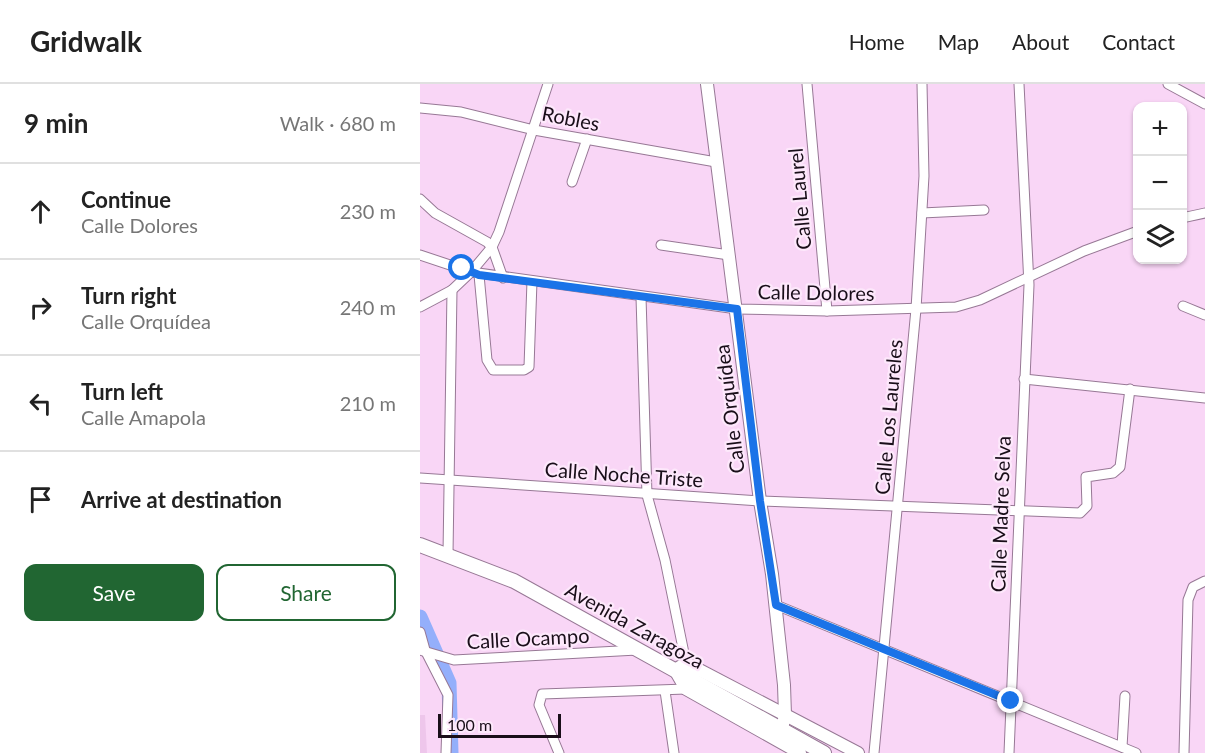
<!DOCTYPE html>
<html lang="en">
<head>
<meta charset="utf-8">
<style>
	:root { --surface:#fff; --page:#f6f6f6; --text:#222; --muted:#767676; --line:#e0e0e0; --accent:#216632 }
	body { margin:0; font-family:Lato,sans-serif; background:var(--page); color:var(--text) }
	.controls { position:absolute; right:18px; top:18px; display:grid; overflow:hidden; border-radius:12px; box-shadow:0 2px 4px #0004 }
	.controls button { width:54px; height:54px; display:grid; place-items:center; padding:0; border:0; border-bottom:2px solid var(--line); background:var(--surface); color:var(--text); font:30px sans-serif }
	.scale { position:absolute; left:18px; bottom:15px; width:123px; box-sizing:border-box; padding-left:6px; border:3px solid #190e19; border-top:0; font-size:16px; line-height:21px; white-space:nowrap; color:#190e19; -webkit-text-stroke:4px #fde8fb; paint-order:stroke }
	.stop { position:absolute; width:18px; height:18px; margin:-14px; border:4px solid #1a73e8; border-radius:50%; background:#fff }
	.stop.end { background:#1a73e8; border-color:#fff; box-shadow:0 2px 6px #0008 }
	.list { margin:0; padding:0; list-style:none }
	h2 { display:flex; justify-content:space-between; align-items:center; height:78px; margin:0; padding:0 24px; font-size:26px }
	h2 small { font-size:20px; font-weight:400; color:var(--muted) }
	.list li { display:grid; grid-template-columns:39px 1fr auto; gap:18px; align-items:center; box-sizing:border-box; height:96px; padding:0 24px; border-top:2px solid var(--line) }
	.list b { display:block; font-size:22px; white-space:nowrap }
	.list p { margin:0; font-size:20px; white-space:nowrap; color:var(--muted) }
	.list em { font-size:20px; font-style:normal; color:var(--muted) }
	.actions { display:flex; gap:12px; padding:18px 24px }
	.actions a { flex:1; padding:14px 0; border:2px solid var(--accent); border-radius:12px; text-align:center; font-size:21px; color:var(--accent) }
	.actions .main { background:var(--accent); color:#fff }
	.icon { flex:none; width:33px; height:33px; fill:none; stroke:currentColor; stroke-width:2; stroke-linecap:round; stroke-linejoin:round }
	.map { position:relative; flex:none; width:785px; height:669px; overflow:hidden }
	header { display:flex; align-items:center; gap:36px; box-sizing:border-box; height:84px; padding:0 30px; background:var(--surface); border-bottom:2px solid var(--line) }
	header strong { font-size:28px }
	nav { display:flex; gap:33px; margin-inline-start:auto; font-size:21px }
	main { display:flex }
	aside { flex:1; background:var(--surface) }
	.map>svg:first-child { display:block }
</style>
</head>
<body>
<header>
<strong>Gridwalk</strong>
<nav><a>Home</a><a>Map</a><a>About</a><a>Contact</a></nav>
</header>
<main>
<aside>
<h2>9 min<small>Walk · 680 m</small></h2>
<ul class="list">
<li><svg class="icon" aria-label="ahead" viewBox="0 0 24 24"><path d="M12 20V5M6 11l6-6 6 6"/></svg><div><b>Continue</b><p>Calle Dolores</p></div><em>230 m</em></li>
<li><svg class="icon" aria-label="right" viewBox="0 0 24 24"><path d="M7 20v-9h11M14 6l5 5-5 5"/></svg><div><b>Turn right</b><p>Calle Orquídea</p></div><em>240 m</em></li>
<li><svg class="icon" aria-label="left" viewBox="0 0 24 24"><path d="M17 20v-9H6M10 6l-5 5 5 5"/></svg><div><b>Turn left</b><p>Calle Amapola</p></div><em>210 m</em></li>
<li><svg class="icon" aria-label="arrive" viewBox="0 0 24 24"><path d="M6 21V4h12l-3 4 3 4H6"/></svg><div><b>Arrive at destination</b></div></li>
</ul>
<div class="actions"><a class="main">Save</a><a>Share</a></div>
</aside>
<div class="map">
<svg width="785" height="669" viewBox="0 0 785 669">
	<rect width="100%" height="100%" fill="#f9d6f6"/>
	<path fill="#eec6eb" d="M0,631H5L7,669H0Z"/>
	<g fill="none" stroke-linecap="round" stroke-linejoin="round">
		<path stroke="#94affb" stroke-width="15" d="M0,533L29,599L31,669"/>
		<defs>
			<g id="minor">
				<path d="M387,0L407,227"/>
				<path d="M748,0L785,20"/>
				<path d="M0,24L41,28L114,46L296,78"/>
				<path d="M152,98L167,55"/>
				<path d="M0,115L15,129L67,158L72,163L83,194"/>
				<path d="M502,129L564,126"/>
				<path d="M762,134L785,129"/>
				<path d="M241,161L309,171"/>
				<path d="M0,171L51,188L72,163L79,148L128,0"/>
				<path d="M59,191L67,276L73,286H104L109,283L112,197"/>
				<path d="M221,213L227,411L245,476L266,579"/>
				<path d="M763,222L785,231"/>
				<path d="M0,223L32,206L51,188L317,225L407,227L536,223L560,216L664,167L718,147"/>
				<path d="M604,295L785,314"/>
				<path d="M0,394L340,417L660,429L667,422L666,393L693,389L700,383L710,305"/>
				<path d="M28,470L32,206"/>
				<path d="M356,521L716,669"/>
				<path d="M0,548L5,566L28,611L26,669"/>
				<path d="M0,566L34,576L217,566"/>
				<path d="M245,607L254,669"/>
				<path d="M702,663L705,612"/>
				<path d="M139,669L119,621L122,610L266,605"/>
				<path d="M454,669L496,225L504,92L502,0"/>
				<path d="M589,669L609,201L599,0"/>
				<path d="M764,669L768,516L773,503L785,497"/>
			</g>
			<g id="tertiary">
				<path d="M287,0L340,417L352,490L364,601L365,631L362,645"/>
				<path d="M380,669L266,605L255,586L266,579L438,669"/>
			</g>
			<path id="secondary" d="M0,461L94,497L404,669"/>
		</defs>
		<use href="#minor" stroke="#977895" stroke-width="11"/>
		<use href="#tertiary" stroke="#977895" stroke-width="14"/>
		<use href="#secondary" stroke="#977895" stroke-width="16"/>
		<use href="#minor" stroke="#fff" stroke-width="9"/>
		<use href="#tertiary" stroke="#fff" stroke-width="12"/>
		<use href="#secondary" stroke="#fff" stroke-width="14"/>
	</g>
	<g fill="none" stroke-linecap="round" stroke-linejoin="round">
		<path stroke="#1a73e8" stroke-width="8" d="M42,184L59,191L317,225L340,417L356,521L591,617"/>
	</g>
	<g text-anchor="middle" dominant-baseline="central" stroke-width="4.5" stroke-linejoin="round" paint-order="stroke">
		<g font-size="20" fill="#190e19" stroke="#fde8fb">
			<text transform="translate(151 34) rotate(11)">Robles</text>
			<text transform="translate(379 115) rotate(-95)">Calle Laurel</text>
			<text transform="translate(396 208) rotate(1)">Calle Dolores</text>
			<text transform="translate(309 325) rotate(-97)">Calle Orquídea</text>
			<text transform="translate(468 333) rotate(-85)">Calle Los Laureles</text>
			<text transform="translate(204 390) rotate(4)">Calle Noche Triste</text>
			<text transform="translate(580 430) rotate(-88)">Calle Madre Selva</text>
			<text transform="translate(215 541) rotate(29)">Avenida Zaragoza</text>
			<text transform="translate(108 554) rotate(-3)">Calle Ocampo</text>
		</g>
	</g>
</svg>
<div class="controls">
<button>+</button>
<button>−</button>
<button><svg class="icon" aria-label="layers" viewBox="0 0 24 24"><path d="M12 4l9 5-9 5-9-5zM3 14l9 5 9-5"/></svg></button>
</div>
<div class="scale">100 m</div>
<div class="stop" style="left:42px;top:184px"></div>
<div class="stop end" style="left:591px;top:617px"></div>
</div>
</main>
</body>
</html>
